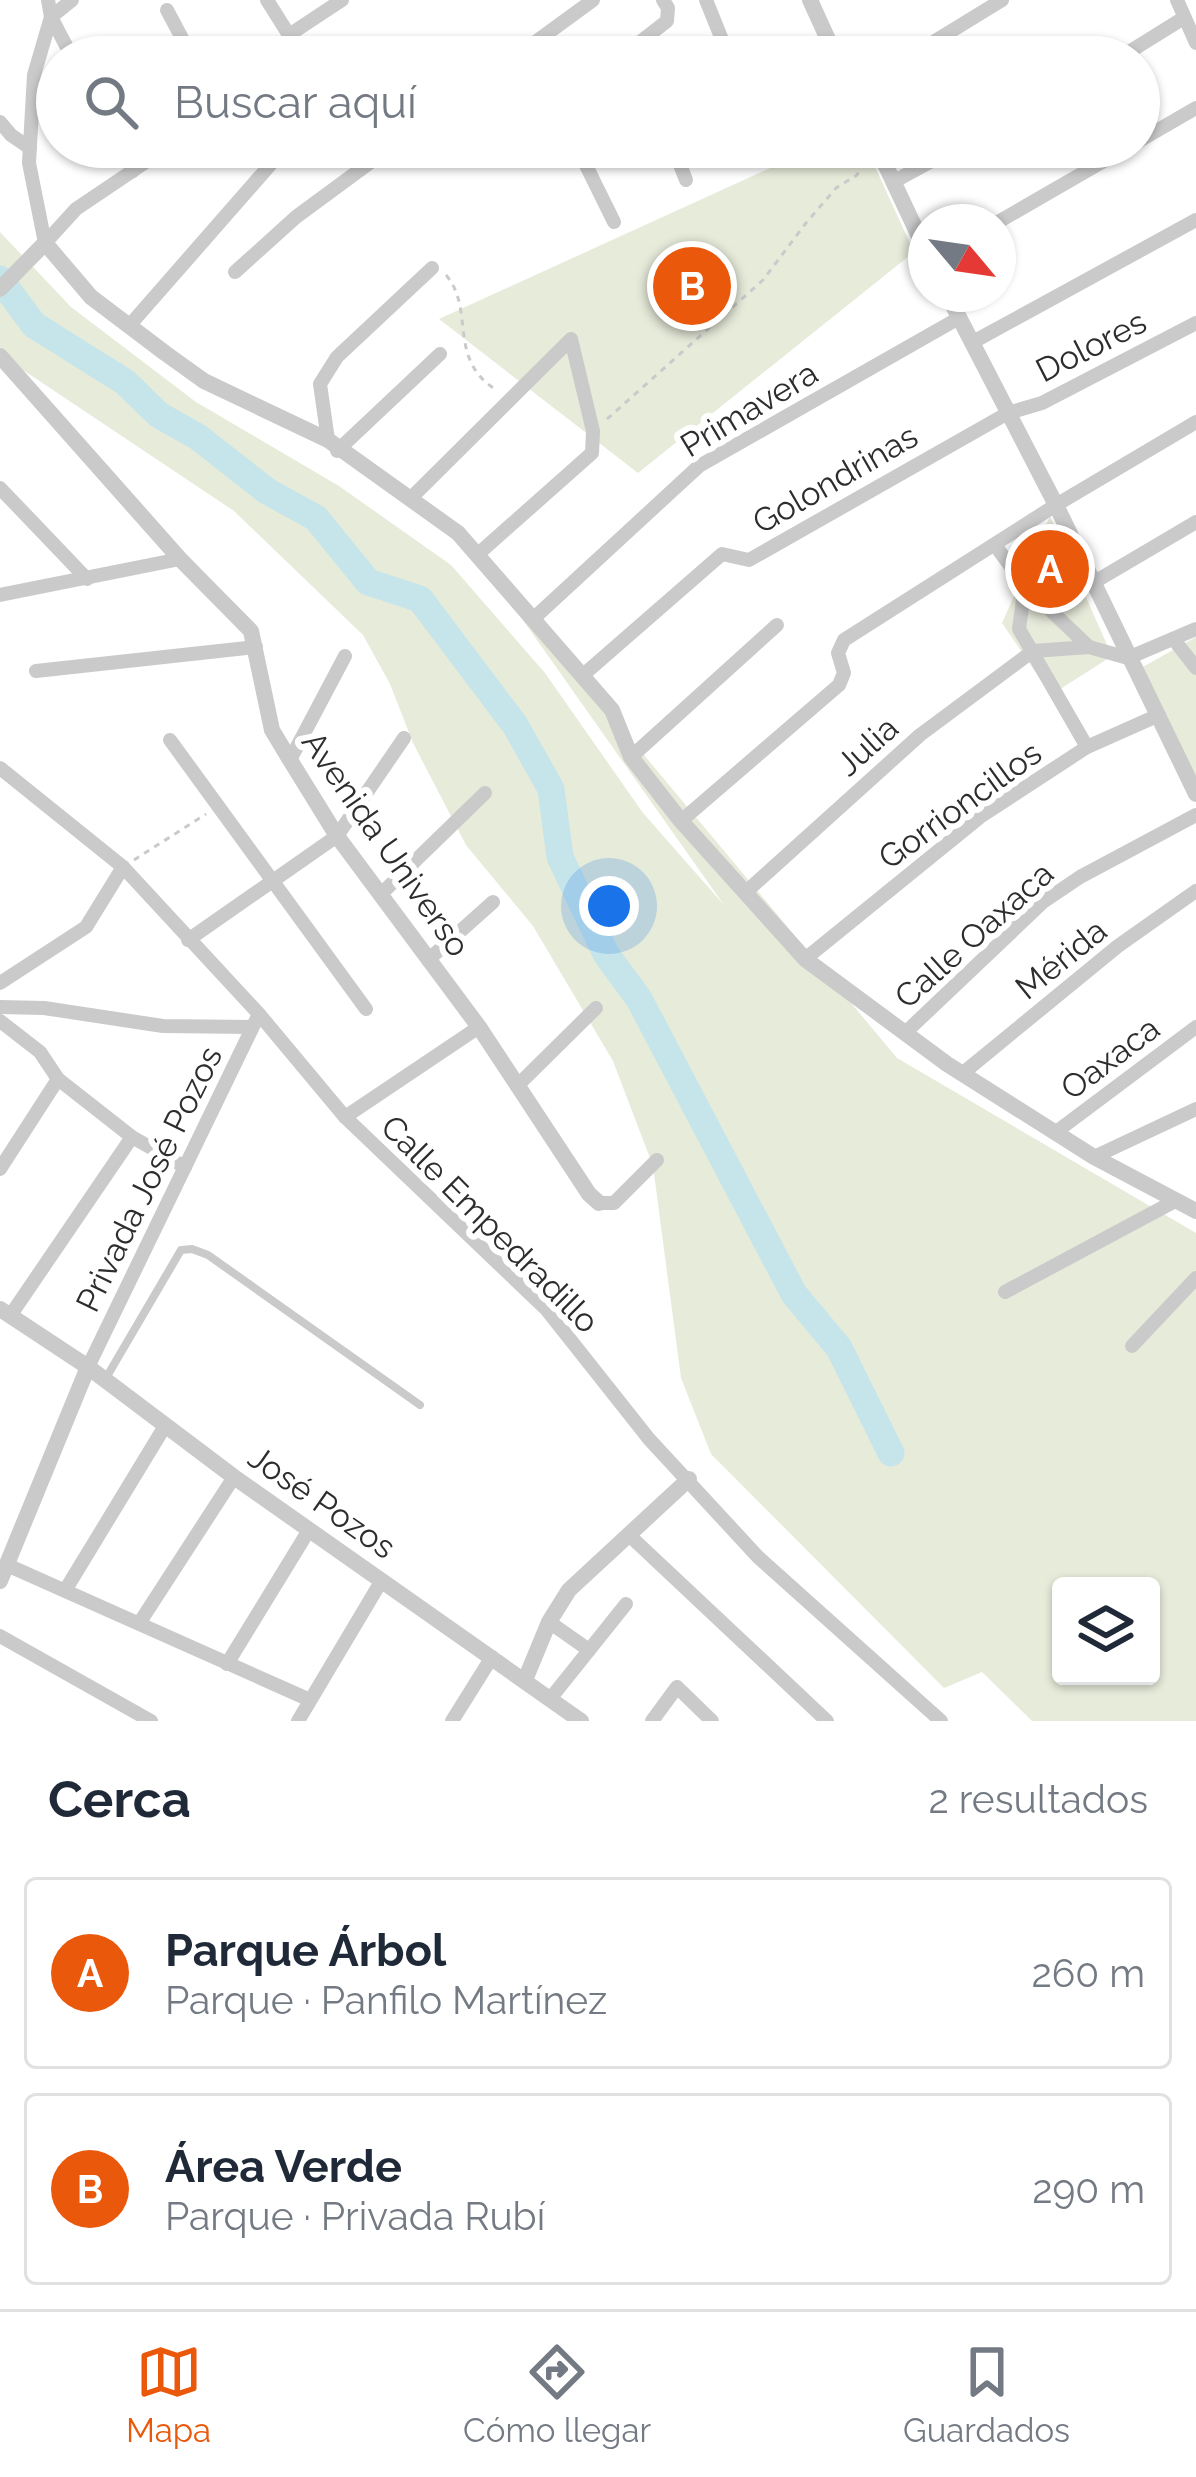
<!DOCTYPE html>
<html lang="es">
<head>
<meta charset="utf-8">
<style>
	:root { --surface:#fff; --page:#f2f2f3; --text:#1f2937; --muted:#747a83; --line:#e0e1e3; --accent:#ea580c }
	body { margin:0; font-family:Raleway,sans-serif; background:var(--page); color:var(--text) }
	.controls { position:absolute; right:36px; bottom:36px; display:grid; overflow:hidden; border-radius:12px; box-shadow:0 3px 9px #0004 }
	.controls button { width:108px; height:108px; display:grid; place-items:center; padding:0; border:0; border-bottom:3px solid var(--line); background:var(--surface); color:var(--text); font:60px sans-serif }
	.compass { position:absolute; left:908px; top:204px; width:108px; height:108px; border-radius:50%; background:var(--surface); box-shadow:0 3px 9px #0004; rotate:119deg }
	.you { position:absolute; left:609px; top:906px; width:42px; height:42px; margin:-30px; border:9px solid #fff; border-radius:50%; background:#1a73e8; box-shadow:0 0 0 18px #1a73e833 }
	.badge { display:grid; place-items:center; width:78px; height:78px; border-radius:50%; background:var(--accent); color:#fff; font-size:39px; font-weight:700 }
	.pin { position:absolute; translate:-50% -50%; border:6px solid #fff; box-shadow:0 3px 12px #0006 }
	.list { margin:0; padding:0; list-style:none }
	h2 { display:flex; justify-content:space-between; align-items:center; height:156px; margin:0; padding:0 48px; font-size:51px }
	h2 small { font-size:39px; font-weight:400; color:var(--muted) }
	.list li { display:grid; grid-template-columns:78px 1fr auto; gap:36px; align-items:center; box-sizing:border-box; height:192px; margin:0 24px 24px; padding:0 24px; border:3px solid var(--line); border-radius:12px }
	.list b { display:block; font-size:45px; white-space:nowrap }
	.list p { margin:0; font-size:39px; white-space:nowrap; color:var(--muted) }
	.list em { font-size:39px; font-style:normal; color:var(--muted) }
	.icon { flex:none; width:66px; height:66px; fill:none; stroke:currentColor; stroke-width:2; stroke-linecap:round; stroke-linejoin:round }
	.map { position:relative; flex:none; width:1196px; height:1721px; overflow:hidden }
	.search { position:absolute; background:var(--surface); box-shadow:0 3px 9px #0004; left:36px; right:36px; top:36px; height:132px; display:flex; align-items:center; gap:30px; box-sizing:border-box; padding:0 42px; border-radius:66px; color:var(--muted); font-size:45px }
	.sheet { height:588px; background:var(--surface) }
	nav { display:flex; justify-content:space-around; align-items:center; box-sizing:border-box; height:168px; border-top:3px solid var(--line); background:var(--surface); font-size:33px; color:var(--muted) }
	nav a { display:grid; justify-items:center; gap:6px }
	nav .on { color:var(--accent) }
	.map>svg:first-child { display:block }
</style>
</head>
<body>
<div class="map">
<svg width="1196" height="1721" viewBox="0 0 1196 1721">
	<rect width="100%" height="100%" fill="#fff"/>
	<g fill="#e7ebda" fill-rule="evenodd">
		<path d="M816,147H866L914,252L638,473L439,319Z"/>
		<path d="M0,232L71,307L196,402L339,486L451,565L545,673L643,813L724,905L477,555L897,1058L1196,1233V1721H1032L982,1672L944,1688L711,1454L681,1378L653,1166L613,1061L533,926L466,845L413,743L390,684L363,635L234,511L8,360L0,347ZM1061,1586H1151V1676H1061Z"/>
		<path d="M1050,516L1112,656L1051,695L1002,623Z"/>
		<path d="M1196,637V784L1141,668Z"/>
	</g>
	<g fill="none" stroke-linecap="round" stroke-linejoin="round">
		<path stroke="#c5e5eb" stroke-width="27" d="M0,279L34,325L125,382L159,415L198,437L267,491L316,518L368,582L420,599L515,725L551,789L560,857L606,954L639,999L794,1294L839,1348L891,1453"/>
		<g stroke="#cacaca" stroke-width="3" stroke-dasharray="6 6" stroke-linecap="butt">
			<path d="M446,275C476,310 446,360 498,391"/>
			<path d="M607,419L763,280L806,223L836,188L857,175L865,159"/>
			<path d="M134,860L206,814"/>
		</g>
		<path stroke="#cacaca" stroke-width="8" d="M106,1378L181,1250L192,1249L208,1255L420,1405"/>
		<g stroke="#cacaca" stroke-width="14">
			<path d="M48,0L51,17L72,57"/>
			<path d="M267,0L289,35L342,0"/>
			<path d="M706,0L729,57"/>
			<path d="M1177,0L1196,43"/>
			<path d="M167,10L192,57"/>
			<path d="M51,17L72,0"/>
			<path d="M515,57L593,0"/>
			<path d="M639,57L635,46L667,21L668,8L663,0"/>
			<path d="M909,57L1002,0"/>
			<path d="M1121,57L1182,19"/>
			<path d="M0,122L11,135L30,148"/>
			<path d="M1139,141L1196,108"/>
			<path d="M120,147L133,171"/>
			<path d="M577,147L614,222"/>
			<path d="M673,147L686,180"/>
			<path d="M582,160L613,147"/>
			<path d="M893,182L957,147"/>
			<path d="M998,222L1128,147"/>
			<path d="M45,243L29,163L34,75L51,17"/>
			<path d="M45,243L76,209L168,147"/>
			<path d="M235,272L296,217L391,147"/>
			<path d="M129,326L277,157L266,147"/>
			<path d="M973,342L1196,220"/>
			<path d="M328,440L320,384L337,357L432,268"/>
			<path d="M337,451L440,354"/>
			<path d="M0,488L87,579"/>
			<path d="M411,498L571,339L593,431L592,453L477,555"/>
			<path d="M995,545L1025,586L1089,647"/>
			<path d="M1091,584L1196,522"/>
			<path d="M1025,586L1019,629L1087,747"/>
			<path d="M0,595L180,559"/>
			<path d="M533,619L699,466L959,318"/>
			<path d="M1175,641L1196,668"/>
			<path d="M36,671L256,647"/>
			<path d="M582,676L722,554L749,560L1008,413L1042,403L1196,323"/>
			<path d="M170,740L366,1009"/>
			<path d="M631,757L777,625"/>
			<path d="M290,760L345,656"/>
			<path d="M0,768L123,867L259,1014L345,1117L546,1309L649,1439L758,1557L941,1721"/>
			<path d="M681,821L839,685L844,673L838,653L844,640L1056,505L1196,422"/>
			<path d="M747,891L920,735L1033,651L1089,647L1128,658L1196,629"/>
			<path d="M380,895L485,793"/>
			<path d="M188,940L337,836L404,738"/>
			<path d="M805,959L980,817L1087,747L1159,715"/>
			<path d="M428,960L493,902"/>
			<path d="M0,983L86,927L123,867"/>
			<path d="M0,1007L44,1008L163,1026L252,1027"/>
			<path d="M0,1021L40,1052L58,1079L132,1137L185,1167"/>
			<path d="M905,1033L1043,902L1080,877L1196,815"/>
			<path d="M963,1073L1118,946L1196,891"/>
			<path d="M517,1086L596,1008"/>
			<path d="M345,1117L479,1027"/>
			<path d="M1056,1132L1196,1027"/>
			<path d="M1094,1157L1196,1109"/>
			<path d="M0,1169L58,1079"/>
			<path d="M599,1203H614L657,1160"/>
			<path d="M1005,1292L1175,1201"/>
			<path d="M10,1316L132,1137"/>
			<path d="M1132,1346L1196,1278"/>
			<path d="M88,1367L259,1014"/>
			<path d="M630,1536L827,1721"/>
			<path d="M7,1565L310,1700"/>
			<path d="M66,1589L165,1426"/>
			<path d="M140,1622L234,1477"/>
			<path d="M549,1622L589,1650"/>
			<path d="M0,1636L151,1721"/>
			<path d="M227,1664L309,1530"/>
			<path d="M550,1699L626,1604"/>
			<path d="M298,1721L382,1580"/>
			<path d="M452,1721L492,1657"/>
			<path d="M652,1721L677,1687L712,1721"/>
		</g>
		<g stroke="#cacaca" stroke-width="16">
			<path d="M810,0L836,57"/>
			<path d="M877,147L926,251"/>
			<path d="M0,289L45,243L91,297L165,353L204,381L328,440L458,533L612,710L631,757L681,821L805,959L947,1064L1094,1157L1196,1211"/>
			<path d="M947,294L1056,505L1196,794"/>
			<path d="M0,356L180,559L251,631L272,730L290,760L337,836L479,1027L589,1194L599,1203"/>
			<path d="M0,1309L88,1367L234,1477L581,1721"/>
			<path d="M0,1581L88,1367"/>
			<path d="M525,1680L549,1622L569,1590L689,1479"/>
		</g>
	</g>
	<g text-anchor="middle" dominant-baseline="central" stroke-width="12" stroke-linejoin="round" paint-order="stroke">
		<g font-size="33" fill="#2d2d2d" stroke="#fff">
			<text transform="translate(1091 346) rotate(-27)">Dolores</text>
			<text transform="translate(749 409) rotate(-31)">Primavera</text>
			<text transform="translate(835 479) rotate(-30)">Golondrinas</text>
			<text transform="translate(867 746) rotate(-42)">Julia</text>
			<text transform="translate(960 805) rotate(-36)">Gorrioncillos</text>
			<text transform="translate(386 844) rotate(55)">Avenida Universo</text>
			<text transform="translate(974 935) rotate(-42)">Calle Oaxaca</text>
			<text transform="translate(1061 959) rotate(-39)">Mérida</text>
			<text transform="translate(1110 1058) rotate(-37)">Oaxaca</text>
			<text transform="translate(149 1179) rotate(-64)">Privada José Pozos</text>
			<text transform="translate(490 1224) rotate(45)">Calle Empedradillo</text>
			<text transform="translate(322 1502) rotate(35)">José Pozos</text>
		</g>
	</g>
</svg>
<div class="controls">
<button><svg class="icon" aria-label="layers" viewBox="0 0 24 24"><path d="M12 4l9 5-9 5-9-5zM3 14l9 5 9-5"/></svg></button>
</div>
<svg class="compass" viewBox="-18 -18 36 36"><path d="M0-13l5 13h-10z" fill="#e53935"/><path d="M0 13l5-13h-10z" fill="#747a83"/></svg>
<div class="you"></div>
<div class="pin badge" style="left:1050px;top:569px">A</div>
<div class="pin badge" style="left:692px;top:286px">B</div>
<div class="search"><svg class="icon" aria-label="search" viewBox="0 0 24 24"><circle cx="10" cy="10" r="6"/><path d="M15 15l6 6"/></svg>Buscar aquí</div>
</div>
<section class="sheet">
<h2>Cerca<small>2 resultados</small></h2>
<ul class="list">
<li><span class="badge">A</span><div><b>Parque Árbol</b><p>Parque · Panfilo Martínez</p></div><em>260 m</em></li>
<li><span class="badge">B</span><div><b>Área Verde</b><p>Parque · Privada Rubí</p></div><em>290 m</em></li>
</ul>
</section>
<nav>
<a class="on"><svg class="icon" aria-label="map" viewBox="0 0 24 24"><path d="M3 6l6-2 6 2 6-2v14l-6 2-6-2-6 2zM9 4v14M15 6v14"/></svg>Mapa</a>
<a><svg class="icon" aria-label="directions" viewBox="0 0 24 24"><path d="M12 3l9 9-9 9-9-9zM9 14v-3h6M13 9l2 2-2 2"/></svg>Cómo llegar</a>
<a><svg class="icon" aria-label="saved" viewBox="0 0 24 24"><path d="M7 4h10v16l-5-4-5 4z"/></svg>Guardados</a>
</nav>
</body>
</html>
